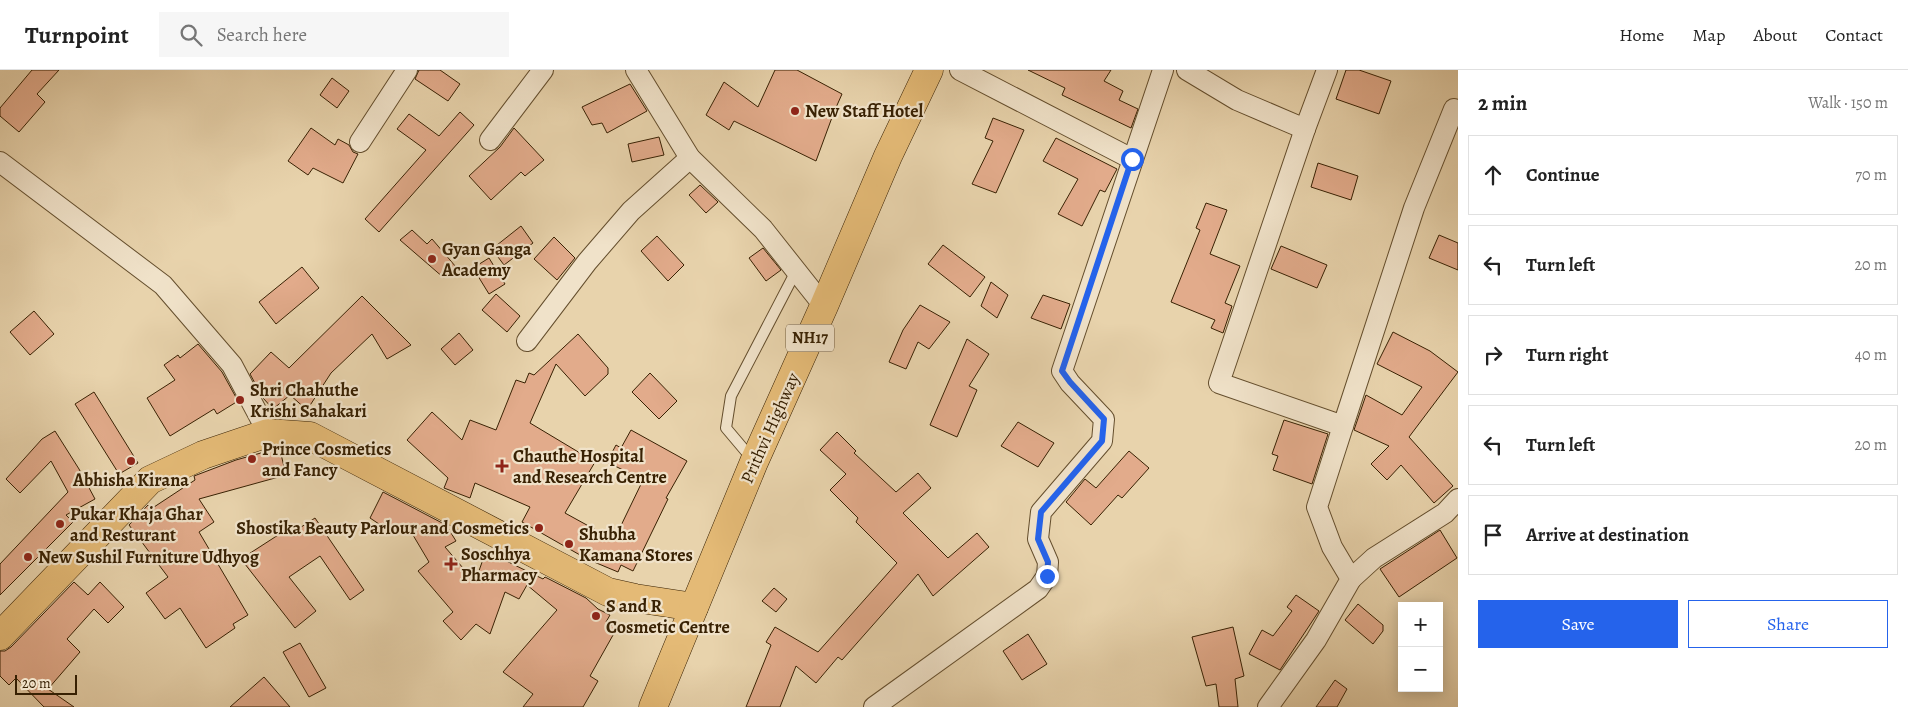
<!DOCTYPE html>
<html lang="en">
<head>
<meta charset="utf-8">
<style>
	:root { --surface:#fff; --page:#f6f6f6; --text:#222; --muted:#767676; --line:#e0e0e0; --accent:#2563eb }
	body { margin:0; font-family:Alegreya,serif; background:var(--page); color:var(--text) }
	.controls { position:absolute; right:15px; bottom:15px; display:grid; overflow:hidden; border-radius:0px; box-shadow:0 2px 12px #0003 }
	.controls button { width:45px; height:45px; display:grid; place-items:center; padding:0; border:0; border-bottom:1px solid var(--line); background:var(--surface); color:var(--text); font:25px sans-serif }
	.scale { position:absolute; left:15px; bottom:12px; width:62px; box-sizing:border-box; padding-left:5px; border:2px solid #382103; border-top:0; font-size:14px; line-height:18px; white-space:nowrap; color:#382103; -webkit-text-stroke:4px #f0e2c9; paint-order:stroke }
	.stop { position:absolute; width:15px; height:15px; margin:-11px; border:4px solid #2563eb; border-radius:50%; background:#fff }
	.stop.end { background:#2563eb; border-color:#fff; box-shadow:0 1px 5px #0008 }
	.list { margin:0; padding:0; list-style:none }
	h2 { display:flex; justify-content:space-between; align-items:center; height:65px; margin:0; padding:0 20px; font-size:21px }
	h2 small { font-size:16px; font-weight:400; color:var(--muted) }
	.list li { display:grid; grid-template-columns:32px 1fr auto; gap:15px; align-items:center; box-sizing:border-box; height:80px; margin:0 10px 10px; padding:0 10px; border:1px solid var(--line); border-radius:0px }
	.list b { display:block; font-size:19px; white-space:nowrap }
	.list em { font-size:16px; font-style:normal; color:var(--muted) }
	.actions { display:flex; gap:10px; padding:15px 20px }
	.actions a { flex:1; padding:11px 0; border:1px solid var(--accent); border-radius:0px; text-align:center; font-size:18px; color:var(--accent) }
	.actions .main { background:var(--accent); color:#fff }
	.icon { flex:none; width:28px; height:28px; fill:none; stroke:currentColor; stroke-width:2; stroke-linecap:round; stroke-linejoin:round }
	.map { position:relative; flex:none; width:1458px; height:637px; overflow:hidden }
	header { display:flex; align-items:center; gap:30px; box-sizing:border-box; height:70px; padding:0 25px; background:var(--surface); border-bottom:1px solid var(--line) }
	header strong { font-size:24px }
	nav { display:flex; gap:28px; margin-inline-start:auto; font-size:18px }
	.search { width:350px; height:45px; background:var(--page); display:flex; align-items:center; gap:12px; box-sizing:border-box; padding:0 18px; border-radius:0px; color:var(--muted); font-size:19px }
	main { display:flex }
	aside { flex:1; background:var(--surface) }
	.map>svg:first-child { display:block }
</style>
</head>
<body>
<header>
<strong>Turnpoint</strong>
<div class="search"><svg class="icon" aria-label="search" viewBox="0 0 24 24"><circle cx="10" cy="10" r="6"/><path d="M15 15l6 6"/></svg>Search here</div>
<nav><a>Home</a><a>Map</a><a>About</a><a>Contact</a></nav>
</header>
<main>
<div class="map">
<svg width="1458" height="637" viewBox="0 0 1458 637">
	<rect width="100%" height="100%" fill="#e8d3ac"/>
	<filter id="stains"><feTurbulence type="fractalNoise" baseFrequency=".004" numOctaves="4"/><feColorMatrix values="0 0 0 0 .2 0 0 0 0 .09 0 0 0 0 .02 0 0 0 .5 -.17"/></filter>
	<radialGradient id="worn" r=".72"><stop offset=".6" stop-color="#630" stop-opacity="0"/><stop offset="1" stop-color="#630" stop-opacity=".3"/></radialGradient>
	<g fill="#e2ab8b" stroke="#382103">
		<path d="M32,0H59L37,24L45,32L19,62L0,46V38Z"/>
		<path d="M419,0H440L460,14L448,31L415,9Z"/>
		<path d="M775,0H797L842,24L834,42L816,91L734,51L729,60L706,45L724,12L758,37Z"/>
		<path d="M1028,0H1111L1104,11L1123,21L1119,30L1138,39L1131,58L1062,25L1065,18Z"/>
		<path d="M1346,0H1359L1391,11L1379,44L1336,29Z"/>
		<path d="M332,8L349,21L337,38L320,25Z"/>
		<path d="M630,14L647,41L607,63L602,53L592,55L582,37Z"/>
		<path d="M460,42L474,55L379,162L365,149L426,80L397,59L409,44L439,66Z"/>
		<path d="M993,48L1024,60L996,123L972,114L993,71L985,68Z"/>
		<path d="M311,58L335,75L338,69L349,75L353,82L358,84L343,113L313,98L308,105L288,91Z"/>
		<path d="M514,58L544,90L525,106L521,102L491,130L469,106L500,77Z"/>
		<path d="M659,67L664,85L632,92L628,74Z"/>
		<path d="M1056,68L1117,99L1105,122L1100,120L1082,156L1058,144L1078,109L1043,91Z"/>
		<path d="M1318,93L1358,106L1351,130L1311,117Z"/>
		<path d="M700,115L718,132L706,143L689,125Z"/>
		<path d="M1206,133L1227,140L1210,184L1240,196L1225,233L1232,236L1223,263L1211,258L1215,250L1171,232L1200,160L1196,158Z"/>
		<path d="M521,156L533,173L504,195L492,179Z"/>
		<path d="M412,160L427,174L432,169L456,197L444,208L400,170Z"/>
		<path d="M1439,165L1458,173V200L1429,188Z"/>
		<path d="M657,166L684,195L668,211L641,181Z"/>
		<path d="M554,167L575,188L557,210L534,189Z"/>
		<path d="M943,175L985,207L970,227L928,194Z"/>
		<path d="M1281,176L1327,195L1317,218L1271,199Z"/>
		<path d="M763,178L781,200L766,211L749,188Z"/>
		<path d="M489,188L505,214L489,224L473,198Z"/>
		<path d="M302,197L319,218L276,254L259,232Z"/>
		<path d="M991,212L1008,225L997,248L981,236Z"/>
		<path d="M496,224L520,246L507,262L482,240Z"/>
		<path d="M1043,225L1070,234L1061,259L1031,248Z"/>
		<path d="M362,226L411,275L387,289L372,264L331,303L307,340L290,325L273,339L263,328L250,304L271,282L289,298Z"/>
		<path d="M920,235L950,252L929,279L918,272L906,299L889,292L903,260Z"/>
		<path d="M34,241L54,264L30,285L10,262Z"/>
		<path d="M1393,262L1430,281L1458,302L1409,367L1453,416L1434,433L1401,395L1387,410L1371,394L1389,376L1354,360L1366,325L1402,345L1422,317L1377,294Z"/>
		<path d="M459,263L473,280L455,295L441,279Z"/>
		<path d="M578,264L608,298V304L585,326L556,294L530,353L595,392L565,443L614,470L643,410L607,392L616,375L621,378L631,360L687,391L666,428L668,429L633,501L621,495L618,502L587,489L522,452L530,437L475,413L470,428L444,418L448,408L407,370L432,342L462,370L470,350L496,360L516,310L525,313L529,303L534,305Z"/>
		<path d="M967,269L989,284L969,316L977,320L957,367L930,355Z"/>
		<path d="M198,274L222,302L238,331L217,344L214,339L170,366L147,328L175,310L164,295L178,285L180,288Z"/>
		<path d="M650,303L677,331L659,349L632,322Z"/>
		<path d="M94,322L138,393L119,404L75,334Z"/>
		<path d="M1284,350L1328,364L1312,414L1273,400L1278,386L1272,384Z"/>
		<path d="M1018,352L1054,373L1038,397L1001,376Z"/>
		<path d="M55,361L79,399L95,429L66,445L73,452L0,525V494L68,422L51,391L20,423L6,409L42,369Z"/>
		<path d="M837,362L856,381L854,383L896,422L918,403L931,418L903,443L948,488L977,463L989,477L933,526L918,504L842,590L838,587L816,613L796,596L780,637H746L771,575L766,572L775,557L818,582L897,493L856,452L858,448L830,420L846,404L820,380Z"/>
		<path d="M275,379L280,380L286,405L199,429L214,452L199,462L248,545L233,554L235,558L206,578L180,538L165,549L146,523L168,507L129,455L148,435L151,439L195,410L194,406L236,390Z"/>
		<path d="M1129,381L1149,398L1122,428L1118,425L1091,455L1066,432L1085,409L1096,418Z"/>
		<path d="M383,422L446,455L456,471L445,477L475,512L486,481L543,509L545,507L586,528L598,539L610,545L606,552L617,558L590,606L598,611L583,637H523L533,624L503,602L557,540L527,515L519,529L505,522L490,564L476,554L461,570L443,551L453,542L418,501L429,492L407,455L394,464L370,448Z"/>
		<path d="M315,448L364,520L350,530L320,486L289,507L316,541L295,558L241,489L289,458L292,463Z"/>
		<path d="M1440,460L1457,488L1399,527L1380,499Z"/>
		<path d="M74,512L88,525L100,512L124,537L108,553L94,539L67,569L80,582L48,619L74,637H44L16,608L9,615L0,606V581H5L11,577Z"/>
		<path d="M774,518L787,529L776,542L762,531Z"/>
		<path d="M1296,525L1319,541L1280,600L1249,584L1262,560L1273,566L1292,541L1287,537Z"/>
		<path d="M1358,534L1383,555V561L1373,574L1345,550Z"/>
		<path d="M1233,557L1244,606L1235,609L1238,637H1219L1216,614L1206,616L1192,567Z"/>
		<path d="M1028,564L1047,594L1022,610L1003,581Z"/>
		<path d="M300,573L326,618L309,627L283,582Z"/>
		<path d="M264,607L290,637H230Z"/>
		<path d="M1335,610L1347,619L1337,637H1316Z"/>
	</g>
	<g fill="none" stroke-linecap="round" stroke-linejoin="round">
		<defs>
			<path id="service" d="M753,390L726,358L731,326L796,201"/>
			<g id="minor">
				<path d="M636,0L690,88L763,159L824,236"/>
				<path d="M960,0L1132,89"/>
				<path d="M1187,0L1237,30L1305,59L1327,0"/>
				<path d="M1305,59L1219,313L1343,356L1414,138L1454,39"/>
				<path d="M490,70L543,0"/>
				<path d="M360,72L407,0"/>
				<path d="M0,92L163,215L232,295L268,363"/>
				<path d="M527,271L587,192L631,141L690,88"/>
				<path d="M1351,509L1374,488L1445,443L1458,429"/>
				<path d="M874,637L1038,519L1047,506L1048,492L1038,469L1041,442L1102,371L1104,349L1070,313L1062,301L1163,0"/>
				<path d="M1268,637L1316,570L1351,509L1332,477L1317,437L1343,356"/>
			</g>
			<path id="primary" d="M0,566L150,410L203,385L268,363L310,366L608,522L635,528L694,537"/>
			<path id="trunk" d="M653,637L754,392L824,236L888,86L929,0"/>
		</defs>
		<use href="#service" stroke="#644e2d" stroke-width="12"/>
		<use href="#minor" stroke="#644e2d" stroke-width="22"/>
		<use href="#primary" stroke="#382103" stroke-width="29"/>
		<use href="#trunk" stroke="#382103" stroke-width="29"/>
		<use href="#service" stroke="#f0e2c9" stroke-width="10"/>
		<use href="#minor" stroke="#f0e2c9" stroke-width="20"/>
		<use href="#primary" stroke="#e4ba76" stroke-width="28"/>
		<use href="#trunk" stroke="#e4ba76" stroke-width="28"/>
	</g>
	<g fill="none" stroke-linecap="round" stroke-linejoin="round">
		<path stroke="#2563eb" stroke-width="6" d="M1047,506L1048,492L1038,469L1041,442L1102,371L1104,349L1070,312L1062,301L1132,89"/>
	</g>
	<g fill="#8f2418" stroke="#f0e2c9" stroke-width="2">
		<circle cx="795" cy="41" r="5"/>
		<circle cx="432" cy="189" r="5"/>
		<circle cx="240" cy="330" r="5"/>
		<circle cx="252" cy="389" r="5"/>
		<circle cx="131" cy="391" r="5"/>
		<path d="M499.5 388.5h5v5h5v5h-5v5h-5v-5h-5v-5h5z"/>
		<circle cx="60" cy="454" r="5"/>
		<circle cx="539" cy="458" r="5"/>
		<circle cx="569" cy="474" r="5"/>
		<circle cx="28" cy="487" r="5"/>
		<path d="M448.5 486.5h5v5h5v5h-5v5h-5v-5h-5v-5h5z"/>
		<circle cx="596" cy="546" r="5"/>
	</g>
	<g text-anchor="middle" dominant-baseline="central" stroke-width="4.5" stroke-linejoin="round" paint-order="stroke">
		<rect fill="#f0e2c9" stroke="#6f5b3e" stroke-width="1" x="786" y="254.5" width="48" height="27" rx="4"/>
		<g font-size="16" font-weight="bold" fill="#382103">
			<text x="810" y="268">NH17</text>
		</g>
		<g font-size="18" font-weight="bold" fill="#382103" stroke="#f0e2c9" text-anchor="start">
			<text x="805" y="41">New Staff Hotel</text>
			<text x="442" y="179">Gyan Ganga<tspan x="442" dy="21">Academy</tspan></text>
			<text x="250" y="320">Shri Chahuthe<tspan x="250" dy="21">Krishi Sahakari</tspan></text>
			<text x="262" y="379">Prince Cosmetics<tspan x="262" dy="21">and Fancy</tspan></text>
			<text x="513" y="386">Chauthe Hospital<tspan x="513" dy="21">and Research Centre</tspan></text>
			<text x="131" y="410" text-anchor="middle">Abhisha Kirana</text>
			<text x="70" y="444">Pukar Khaja Ghar<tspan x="70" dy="21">and Resturant</tspan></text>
			<text x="529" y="458" text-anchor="end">Shostika Beauty Parlour and Cosmetics</text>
			<text x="579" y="464">Shubha<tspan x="579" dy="21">Kamana Stores</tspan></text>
			<text x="461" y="484">Soschhya<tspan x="461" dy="21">Pharmacy</tspan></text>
			<text x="38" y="487">New Sushil Furniture Udhyog</text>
			<text x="606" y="536">S and R<tspan x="606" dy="21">Cosmetic Centre</tspan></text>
		</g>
		<g font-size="18" fill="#382103" stroke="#f0e2c9">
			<text transform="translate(770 358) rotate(-66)">Prithvi Highway</text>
		</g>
	</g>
	<rect width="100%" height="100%" filter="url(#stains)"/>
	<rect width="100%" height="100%" fill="url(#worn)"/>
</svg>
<div class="controls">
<button>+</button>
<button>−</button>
</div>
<div class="scale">20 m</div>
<div class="stop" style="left:1132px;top:89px"></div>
<div class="stop end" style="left:1047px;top:506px"></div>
</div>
<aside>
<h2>2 min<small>Walk · 150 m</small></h2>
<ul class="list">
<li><svg class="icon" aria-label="ahead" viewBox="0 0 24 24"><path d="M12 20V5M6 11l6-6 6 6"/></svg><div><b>Continue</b></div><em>70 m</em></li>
<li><svg class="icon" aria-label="left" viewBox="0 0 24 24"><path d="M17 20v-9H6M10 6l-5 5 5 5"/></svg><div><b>Turn left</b></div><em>20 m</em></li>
<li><svg class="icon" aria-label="right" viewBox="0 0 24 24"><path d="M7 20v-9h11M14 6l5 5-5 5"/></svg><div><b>Turn right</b></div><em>40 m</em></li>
<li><svg class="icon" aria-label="left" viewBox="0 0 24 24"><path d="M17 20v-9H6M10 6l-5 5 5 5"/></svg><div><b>Turn left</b></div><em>20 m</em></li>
<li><svg class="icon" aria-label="arrive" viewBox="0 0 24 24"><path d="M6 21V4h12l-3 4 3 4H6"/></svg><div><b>Arrive at destination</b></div></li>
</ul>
<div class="actions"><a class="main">Save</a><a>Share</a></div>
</aside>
</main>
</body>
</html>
